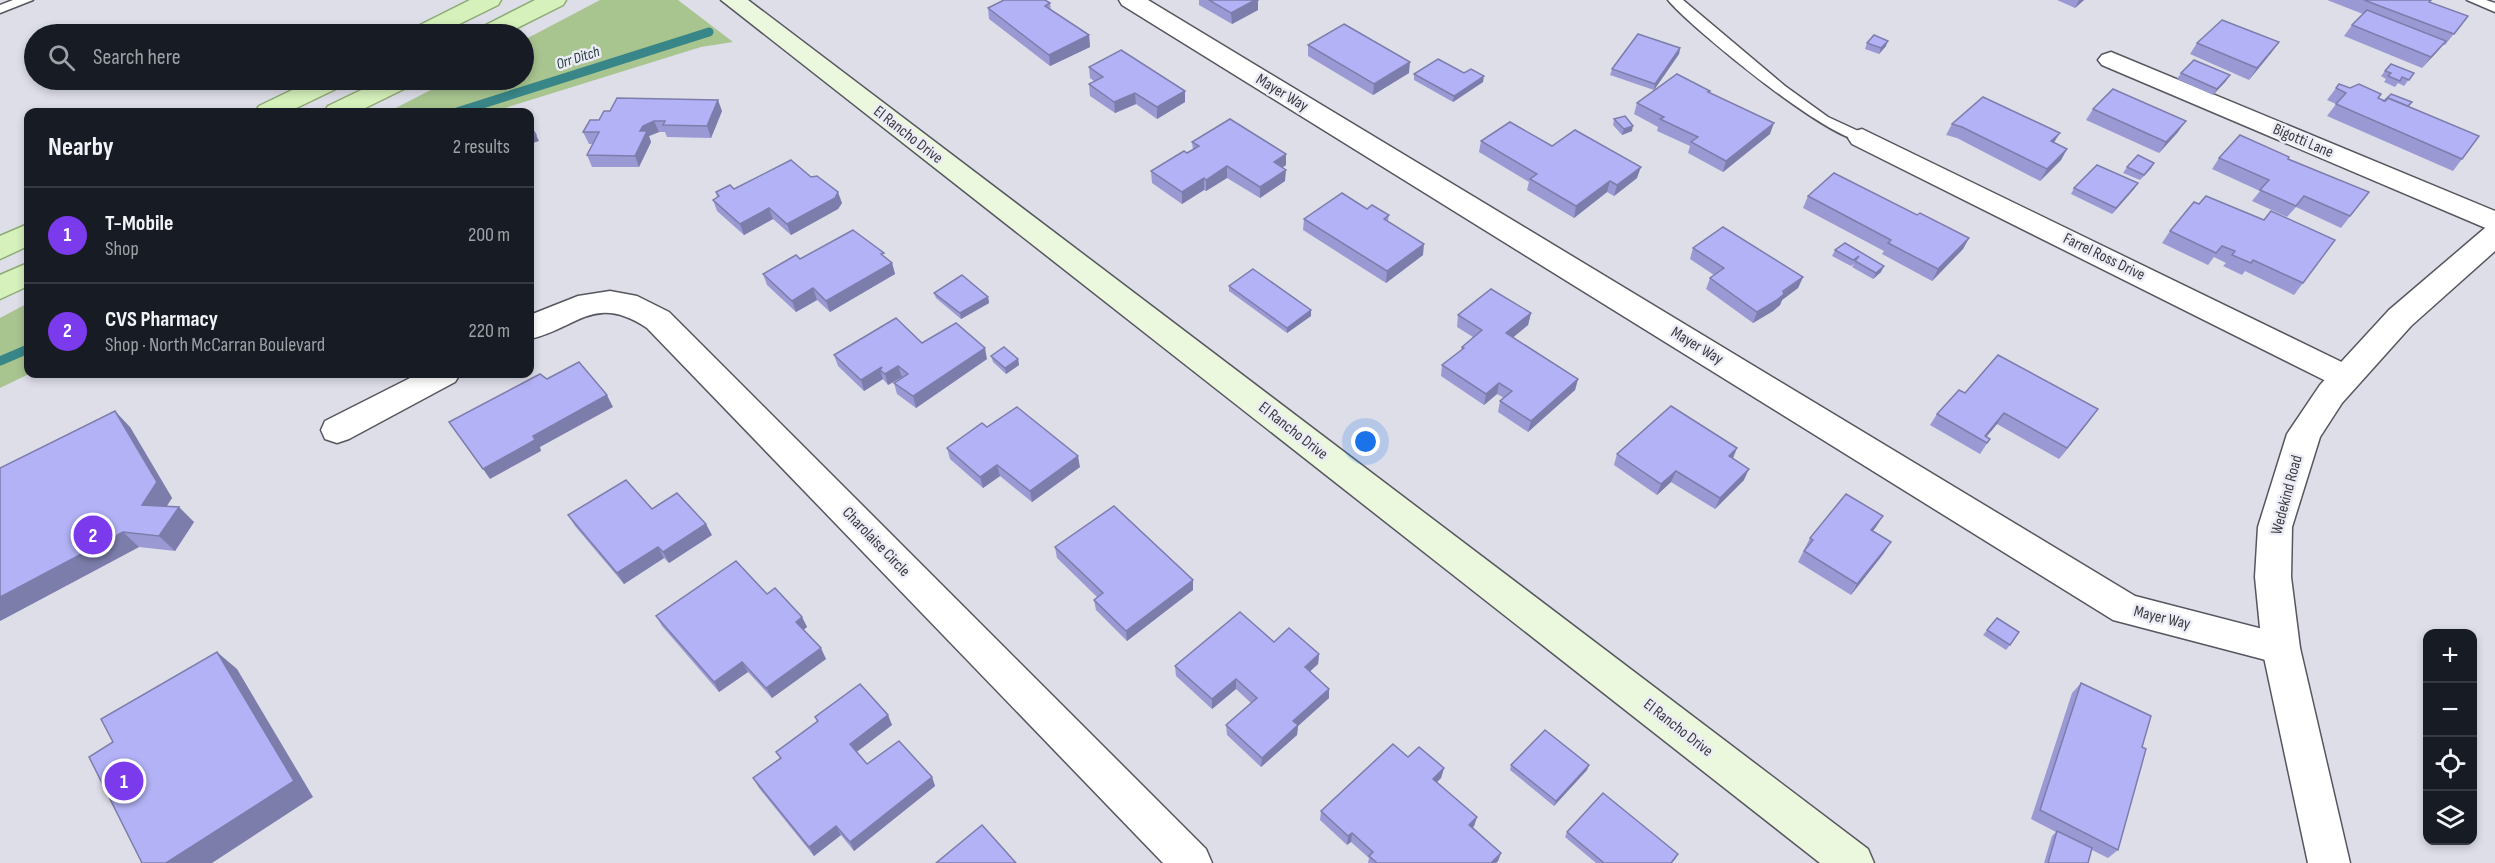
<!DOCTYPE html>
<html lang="en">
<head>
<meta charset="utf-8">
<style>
	:root { --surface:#171b24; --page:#20242c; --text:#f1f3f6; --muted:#9ea1a6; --line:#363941; --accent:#7c3aed }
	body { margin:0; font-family:"Sofia Sans Condensed",sans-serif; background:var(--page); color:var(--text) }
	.controls { position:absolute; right:18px; bottom:18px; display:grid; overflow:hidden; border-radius:12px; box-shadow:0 3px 9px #0003 }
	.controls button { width:54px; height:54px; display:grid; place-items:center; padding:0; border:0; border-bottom:2px solid var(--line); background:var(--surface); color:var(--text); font:30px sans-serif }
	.you { position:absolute; left:1366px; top:442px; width:21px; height:21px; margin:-15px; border:4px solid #fff; border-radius:50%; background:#1a73e8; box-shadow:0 0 0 9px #1a73e833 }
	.badge { display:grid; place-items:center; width:39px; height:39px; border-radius:50%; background:var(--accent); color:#fff; font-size:20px; font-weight:700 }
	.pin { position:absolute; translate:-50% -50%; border:3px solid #fff; box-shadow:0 2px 6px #0006 }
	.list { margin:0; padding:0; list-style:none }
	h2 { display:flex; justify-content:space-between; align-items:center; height:78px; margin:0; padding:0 24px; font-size:26px }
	h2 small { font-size:20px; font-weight:400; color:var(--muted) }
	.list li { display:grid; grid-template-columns:39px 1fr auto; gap:18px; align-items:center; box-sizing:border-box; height:96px; padding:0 24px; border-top:2px solid var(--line) }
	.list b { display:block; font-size:22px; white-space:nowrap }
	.list p { margin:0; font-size:20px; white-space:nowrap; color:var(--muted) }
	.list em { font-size:20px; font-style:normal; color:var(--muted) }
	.icon { flex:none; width:33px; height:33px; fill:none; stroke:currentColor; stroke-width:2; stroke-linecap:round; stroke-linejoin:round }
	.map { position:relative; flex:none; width:2495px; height:863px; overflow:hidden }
	.search { position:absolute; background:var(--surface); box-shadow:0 3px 9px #0003; left:24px; top:24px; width:510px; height:66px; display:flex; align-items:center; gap:15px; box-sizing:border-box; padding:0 21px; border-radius:33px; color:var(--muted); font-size:22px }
	.panel { position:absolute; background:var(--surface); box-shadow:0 3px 9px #0003; left:24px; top:108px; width:510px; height:270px; border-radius:12px }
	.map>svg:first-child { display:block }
</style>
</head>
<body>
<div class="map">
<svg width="2495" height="863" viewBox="0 0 2495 863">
	<rect width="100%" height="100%" fill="#dedee9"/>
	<g fill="#a8c590">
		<path d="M600,0H678L733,42L701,47L492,112H388L450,80H524V40Z"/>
		<path d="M28,303L29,374L0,388V318Z"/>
	</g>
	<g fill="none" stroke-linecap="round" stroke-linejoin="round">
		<g stroke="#398688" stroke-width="9">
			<path d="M457,112L709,32"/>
			<path d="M0,361L28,349"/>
		</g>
		<defs>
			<g id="service">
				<path d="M13,0H33L0,13V5Z"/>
				<path d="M1668,0H1683L1785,86L1828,117L1867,135L1869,138L1867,141C1838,149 1689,26 1668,0Z"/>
				<path d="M2467,0H2486L2495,3V12Z"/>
			</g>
			<g id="minor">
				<path d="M1119,0H1148L2135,596L2294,637L2300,648L2294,659L2281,664L2113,620L1122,5Z"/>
				<path d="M2111,52L2495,211V232L2102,65L2098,60L2102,55Z"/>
				<path d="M1862,129L2356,369L2361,377L2356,385L2345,389L2334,385L1852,144L1848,138L1852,132Z"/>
				<path d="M610,291L637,296L669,312L1206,849L1212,863H1163L647,328C594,293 578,328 530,339V315L578,296Z"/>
				<path d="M418,374H460L455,382L349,439L337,443L325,439L321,430L325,421Z"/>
			</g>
			<path id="tertiary" d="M2495,225V251L2411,326L2342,403L2320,437L2292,527L2291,577L2300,648L2350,863H2308L2262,648L2255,577L2258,527L2287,434L2320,385L2389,310L2485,228Z"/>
			<path id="secondary" d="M721,0H748L1868,849L1874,863H1820Z"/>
			<g id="primary">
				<path d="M470,0H501L498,5L439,34H408L412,29Z"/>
				<path d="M535,0H566L563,5L505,34H474L478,29Z"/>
				<path d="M313,80H346L342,86L288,112H255L259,106Z"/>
				<path d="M382,80H414L410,86L357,112H324L328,106Z"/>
				<path d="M28,224V246L0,259V236Z"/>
				<path d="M28,263V286L0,299V275Z"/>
			</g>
		</defs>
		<use href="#service" stroke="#56565f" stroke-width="3"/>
		<use href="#minor" stroke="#56565f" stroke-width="3"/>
		<use href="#tertiary" stroke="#56565f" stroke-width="3"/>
		<use href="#secondary" stroke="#56565f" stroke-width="3"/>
		<use href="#primary" stroke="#8eab73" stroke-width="3"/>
		<use href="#service" fill="#fff" fill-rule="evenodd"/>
		<use href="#minor" fill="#fff" fill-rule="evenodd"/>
		<use href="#tertiary" fill="#fff" fill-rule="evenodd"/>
		<use href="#secondary" fill="#ebf8dd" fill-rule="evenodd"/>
		<use href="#primary" fill="#d6f1bc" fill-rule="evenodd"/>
	</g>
	<g fill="#9a99d4">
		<path d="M1199,0H1259L1258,1V10L1232,24L1199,5Z"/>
		<path d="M2057,0H2084L2075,8Z"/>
		<path d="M2327,0H2432L2430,2L2468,16L2445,45H2443L2422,68L2344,36L2352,25L2363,14Z"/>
		<path d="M1050,3L1051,10L1089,35L1090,47L1050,66L989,19L988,8Z"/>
		<path d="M2279,42L2271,53L2249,80L2190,54L2197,43Z"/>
		<path d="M1867,43L1886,46L1879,54L1865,49Z"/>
		<path d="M1308,45L1409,73L1373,95L1308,56Z"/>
		<path d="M1680,48L1679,54L1654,90L1610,75L1612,69Z"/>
		<path d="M1089,67L1185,91V102L1157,119L1136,104L1115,113L1090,96L1089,84L1094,81L1090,78Z"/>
		<path d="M2385,71L2414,73L2404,86L2398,83L2395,87L2384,82L2386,79L2381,76Z"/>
		<path d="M1464,73L1483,82L1453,102L1414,80V74Z"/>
		<path d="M2181,73L2226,81L2213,95L2177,79Z"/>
		<path d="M2336,88L2409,107L2462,159L2453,171L2327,116L2336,104L2327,100Z"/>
		<path d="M1710,91L1709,93L1770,134L1723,172L1688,153L1690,146L1657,131L1658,127L1634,114L1637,103Z"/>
		<path d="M2093,109L2178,132L2159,153L2086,120Z"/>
		<path d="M722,111L711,138L667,137L665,132H659L649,136L651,142L639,167H592L587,155L593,144H589L583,132L599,120Z"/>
		<path d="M1614,119L1632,131L1622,135L1613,125Z"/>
		<path d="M1952,124L2054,143L2067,149L2061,160L2040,181L1957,138L1946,135Z"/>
		<path d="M1481,141L1552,146L1637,178L1614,196L1607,192L1574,218L1527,190L1529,182L1479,152Z"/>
		<path d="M1192,142L1286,154V165L1282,168L1285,181L1260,198L1227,178L1206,191L1204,190L1182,204L1152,183L1151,171L1193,150Z"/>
		<path d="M2219,158L2288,159L2369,192L2341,228L2296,207L2287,217L2252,201L2260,191L2212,169Z"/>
		<path d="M2154,163L2151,169L2140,180L2123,173L2127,167Z"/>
		<path d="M811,177L842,203L838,209L791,235L773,219L744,235L717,211L713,200L717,197L716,192L734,189Z"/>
		<path d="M2138,183L2134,189L2112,214L2071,194L2074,188Z"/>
		<path d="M1808,196L1917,215L1969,238L1963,249L1932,281L1882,254L1884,251L1803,208Z"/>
		<path d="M2194,202L2303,283L2294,295L2245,271L2242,275L2223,266L2226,263L2214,257L2208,265L2162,243L2170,231Z"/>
		<path d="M1367,209L1389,215L1388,221L1423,255L1386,283L1303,230L1304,219Z"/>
		<path d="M1693,248L1803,277L1798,288L1782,300L1780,305L1773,311L1753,323L1706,289L1710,278L1714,275L1690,259Z"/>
		<path d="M1835,250L1881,272L1873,279L1852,267L1854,264L1851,266L1832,256Z"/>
		<path d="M886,258L892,263L895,274L830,312L817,300L796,312L767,285L763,274L800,259Z"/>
		<path d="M1229,286L1311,310V316L1287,333L1229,291Z"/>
		<path d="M934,293L988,297L989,303L961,319L936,298Z"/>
		<path d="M1531,313L1528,325L1513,337L1578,379L1575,390L1528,432L1498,412L1500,401L1504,398L1497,394L1484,405L1441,376L1442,365L1461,350L1462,347L1473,337L1457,327L1458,315Z"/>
		<path d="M922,343L987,359L916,408L897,394L894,383L903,378L902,377L888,385L883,379L864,391L838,366L834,355Z"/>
		<path d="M991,356L1018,359L1019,365L1006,374L993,362Z"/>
		<path d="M1965,393L2090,420L2059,459L1997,424L1986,437L1990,439L1980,454L1930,425L1937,414Z"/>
		<path d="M130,427L172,498L166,506L194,522L175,551L139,547L0,621Z"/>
		<path d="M987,427L1080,467L1032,502L1000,476L983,488L950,459L947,448Z"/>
		<path d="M1737,448L1733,459L1744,480L1715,509L1671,482L1657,495L1614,465L1617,454Z"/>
		<path d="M652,509L712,535L669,563L664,558L624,584L575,526L568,515Z"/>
		<path d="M1883,516L1873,531L1884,553L1851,595L1798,562L1810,538Z"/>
		<path d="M1055,547L1193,580V590L1127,641L1096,610L1094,600L1097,597L1057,558Z"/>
		<path d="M767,594L802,617L807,627L803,630L826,659L772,698L748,672L719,692L662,626L656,616Z"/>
		<path d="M1997,618L2010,645L2006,650L1983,635Z"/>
		<path d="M1319,654L1318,664L1310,671L1329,698L1298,726L1297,735L1261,767L1227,735L1226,725L1251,703L1236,689L1212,709L1176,676L1175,666Z"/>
		<path d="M2081,683L2142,747L2118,850L2108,858L2092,850L2088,863H2044L2052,836L2056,832L2031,819L2072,693Z"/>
		<path d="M888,715L892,725L856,752L867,764L932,777L935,786L854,851L841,835L814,856L759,788L753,778L780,758L776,752L817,722L815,717Z"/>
		<path d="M1408,757L1444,768L1441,778L1437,782L1477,817L1474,826L1473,827L1501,853L1498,861L1496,863H1368L1369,858L1351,842L1347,845L1320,820L1321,811Z"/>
		<path d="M1511,765H1589L1587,770L1554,806L1510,770Z"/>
		<path d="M1567,832L1676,858L1672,863H1596L1565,837Z"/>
	</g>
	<g fill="#7d7dac">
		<path d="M1250,0H1259L1258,1V10L1232,24L1231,13Z"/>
		<path d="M2079,0H2084L2075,8Z"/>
		<path d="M1089,35L1090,47L1050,66L1049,55Z"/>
		<path d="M1888,41L1886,46L1879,54L1881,48Z"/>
		<path d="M2446,41L2437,52L2422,68L2431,57Z"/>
		<path d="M2279,42L2271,53L2249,80L2257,68Z"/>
		<path d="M1680,48L1679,54L1654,90L1655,84Z"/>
		<path d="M1410,62L1409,73L1373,95L1374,84Z"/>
		<path d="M2230,75L2226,81L2213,95L2217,89Z"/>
		<path d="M1484,76L1483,82L1453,102L1454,96Z"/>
		<path d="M1185,91V102L1157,119V107Z"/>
		<path d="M1135,93L1136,104L1115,113L1114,102Z"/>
		<path d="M718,100L722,111L711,138L707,126Z"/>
		<path d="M654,121L659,132L649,136L651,142L639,167L635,156L640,131L643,126Z"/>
		<path d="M2186,121L2178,132L2159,153L2166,142Z"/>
		<path d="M1774,123L1770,134L1723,172L1726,161Z"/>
		<path d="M1633,126L1632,131L1622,135L1624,129Z"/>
		<path d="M2060,133L2053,144L2051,141Z"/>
		<path d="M536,135L539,141L530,144V137Z"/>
		<path d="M2067,149L2061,160L2040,181L2047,169Z"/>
		<path d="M1286,154V165L1273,173L1274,162Z"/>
		<path d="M1227,166V178L1206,191V180Z"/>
		<path d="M1641,167L1637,178L1614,196L1617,185Z"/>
		<path d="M1286,170L1285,181L1260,198V187Z"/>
		<path d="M1204,178V190L1182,204V192Z"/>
		<path d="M1610,181L1607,192L1574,218L1576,206Z"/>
		<path d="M2138,183L2134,189L2112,214L2116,208Z"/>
		<path d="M838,192L842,203L838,209L791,235L787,224Z"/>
		<path d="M769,208L773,219L744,235L740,224Z"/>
		<path d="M1969,238L1963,249L1932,281L1938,269Z"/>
		<path d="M1424,244L1423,255L1386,283L1387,271Z"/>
		<path d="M892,263L895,274L830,312L826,301Z"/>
		<path d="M1884,266L1881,272L1873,279L1876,273Z"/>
		<path d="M1803,277L1798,288L1782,300L1780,305L1773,311L1753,323L1757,312Z"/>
		<path d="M813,288L817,300L796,312L792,301Z"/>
		<path d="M988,297L989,303L961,319L960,313Z"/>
		<path d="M1311,310V316L1287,333V328Z"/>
		<path d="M1531,313L1528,325L1504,345L1506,333Z"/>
		<path d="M985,348L987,359L916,408L913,396Z"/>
		<path d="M1018,359L1019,365L1006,374L1005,368Z"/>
		<path d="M898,366L902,377L888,385L885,374Z"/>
		<path d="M882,367L880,370L883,379L864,391L861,380Z"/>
		<path d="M1578,379L1575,390L1528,432L1531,421Z"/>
		<path d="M1499,383L1497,394L1484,405L1486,394Z"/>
		<path d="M607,395L613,407L540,447L541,451L490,479L483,469L533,436Z"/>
		<path d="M2098,409L2090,420L2059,459L2067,448Z"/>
		<path d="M115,411L130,427L172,498L158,520L142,505Z"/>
		<path d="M2004,413L1997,424L1983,441L1985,436Z"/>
		<path d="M1737,448L1732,459L1729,456Z"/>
		<path d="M1078,456L1080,467L1032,502L1030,491Z"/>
		<path d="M997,465L1000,476L983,488L980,477Z"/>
		<path d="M1749,469L1744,480L1715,509L1720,498Z"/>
		<path d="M1676,471L1671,482L1657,495L1661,484Z"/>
		<path d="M179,507L194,522L175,551L159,536Z"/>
		<path d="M1883,516L1876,527L1865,541L1871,530Z"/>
		<path d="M706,524L712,535L669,563L663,552Z"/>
		<path d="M123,532L139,547L0,621V597Z"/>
		<path d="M1891,542L1884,553L1851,595L1857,584Z"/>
		<path d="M658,547L664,558L624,584L617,573Z"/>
		<path d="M1193,580V590L1127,641L1126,631Z"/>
		<path d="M802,617L807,627L801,632L796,622Z"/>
		<path d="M821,648L826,659L772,698L766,688Z"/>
		<path d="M217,652L237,669L313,797L212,863H166Z"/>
		<path d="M1319,654L1318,664L1304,677L1305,667Z"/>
		<path d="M742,662L748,672L719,692L714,682Z"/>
		<path d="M1236,679V689L1212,709V699Z"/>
		<path d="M1329,689V698L1298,726L1297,735L1261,767L1262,758L1293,721Z"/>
		<path d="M888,715L892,725L854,754L850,744Z"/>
		<path d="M1589,765L1587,770L1554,806L1556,801Z"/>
		<path d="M1444,768L1441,778L1431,788L1433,779Z"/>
		<path d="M932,777L935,786L854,851L850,842Z"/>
		<path d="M1477,817L1474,826L1467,834L1469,825Z"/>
		<path d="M836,826L841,835L814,856L809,847Z"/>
		<path d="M1352,833L1351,842L1347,845L1348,836Z"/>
		<path d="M1501,853L1498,861L1496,863H1491Z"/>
	</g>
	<g fill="#b3b2f6" stroke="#7d7dac" stroke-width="1.5">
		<path d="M1004,0H1045L1050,3L1045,6L1089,35L1049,55L988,8Z"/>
		<path d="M1209,0H1255L1231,13Z"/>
		<path d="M2364,0H2431L2429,2L2468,16L2454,34Z"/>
		<path d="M2367,10L2446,41L2431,57L2352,25Z"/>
		<path d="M2222,20L2279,42L2257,68L2197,43Z"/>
		<path d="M1344,24L1410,62L1374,84L1308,45Z"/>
		<path d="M1638,34L1680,48L1655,84L1612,69Z"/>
		<path d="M1874,35L1888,41L1881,48L1867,43Z"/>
		<path d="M1121,50L1185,91L1157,107L1135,93L1114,102L1089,84L1103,77L1089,67Z"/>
		<path d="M1438,59L1464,73L1471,69L1484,76L1454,96L1414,74Z"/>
		<path d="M2194,60L2230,75L2217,89L2181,73Z"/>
		<path d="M2391,64L2414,73L2409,80L2402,77L2400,81L2388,76L2391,73L2385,71Z"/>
		<path d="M1677,74L1710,91L1708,92L1774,123L1726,161L1691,142L1698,137L1660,119L1664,117L1637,103Z"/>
		<path d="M2339,84L2350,88L2359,84L2381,94L2378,98L2385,101L2388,98L2479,136L2462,159L2336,104L2346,93L2336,88Z"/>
		<path d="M2113,89L2186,121L2166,142L2093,109Z"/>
		<path d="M2391,94L2412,102L2408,106L2388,98L2385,101H2384Z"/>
		<path d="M1983,97L2060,133L2051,141L2067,149L2047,169L1962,127L1952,124Z"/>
		<path d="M617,98L718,100L707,126L663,125L665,121H654L643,126L640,131H647L635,156L587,155L599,132H583L590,120H599L604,111H610Z"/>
		<path d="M1625,116L1633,126L1624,129L1614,119Z"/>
		<path d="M1230,119L1286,154L1274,162L1286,170L1260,187L1227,166L1206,180L1204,178L1182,192L1151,171L1184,151L1187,153L1199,146L1192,142Z"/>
		<path d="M1510,122L1552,146L1575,130L1641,167L1617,185L1610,181L1576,206L1530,179L1537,174L1481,141Z"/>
		<path d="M530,125L536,135L530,137Z"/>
		<path d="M2240,135L2289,157L2288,159L2369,192L2350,216L2304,196L2296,206L2260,190L2269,180L2219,158Z"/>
		<path d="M2138,155L2154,163L2144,175L2127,167Z"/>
		<path d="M791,160L811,177L817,176L838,192L835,198L787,224L769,208L740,224L713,200L719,196L716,192L730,185L734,189Z"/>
		<path d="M2097,165L2138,183L2116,208L2074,188Z"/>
		<path d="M1834,173L1917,215L1920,213L1969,238L1938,269L1888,243L1891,240L1808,196Z"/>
		<path d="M1342,193L1367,209L1372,205L1389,215L1384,219L1424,244L1387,271L1304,219Z"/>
		<path d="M2206,196L2264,220L2271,211L2335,240L2303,283L2253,260L2251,263L2232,255L2235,251L2222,246L2216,253L2170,231L2194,202L2199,204Z"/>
		<path d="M1723,227L1803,277L1783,291L1784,294L1777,300L1757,312L1710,278L1724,268L1693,248Z"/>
		<path d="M853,230L884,253L881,254L892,263L826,301L813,288L792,301L763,274L796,255L800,259Z"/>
		<path d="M1845,243L1884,266L1876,273L1855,261L1859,256L1853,260L1835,250Z"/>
		<path d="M1253,269L1311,310L1287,328L1229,286Z"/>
		<path d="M962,275L988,297L960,313L934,293Z"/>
		<path d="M1491,289L1531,313L1506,333L1578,379L1531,421L1500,401L1512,391L1499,383L1486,394L1442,365L1464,348L1462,347L1482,330L1458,315Z"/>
		<path d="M896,318L922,343L956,323L985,348L913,396L894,383L908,374L898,366L885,374L880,370L882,367L861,380L834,355Z"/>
		<path d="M1004,347L1018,359L1005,368L991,356Z"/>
		<path d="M1998,355L2098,409L2067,448L2004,413L1985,436L1990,439L1987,443L1937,414L1959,390L1965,393Z"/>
		<path d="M579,362L607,395L533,436L535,440L483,469L449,422L540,374L547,379Z"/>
		<path d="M1671,406L1737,448L1729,456L1749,469L1720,498L1676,471L1661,484L1617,454Z"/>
		<path d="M1017,407L1078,456L1030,491L997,465L980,477L947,448L982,423L987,427Z"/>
		<path d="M115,411L157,482L142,505L179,507L159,536L123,532L0,597V468Z"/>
		<path d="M626,480L652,509L677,493L706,524L663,552L658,547L617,573L568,515Z"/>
		<path d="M1846,494L1883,516L1871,530L1891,542L1857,584L1804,551L1813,540L1810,538Z"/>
		<path d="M1114,506L1193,580L1126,631L1094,600L1103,593L1055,547Z"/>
		<path d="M736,561L767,594L775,588L802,617L796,622L821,648L766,688L742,662L714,682L656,616Z"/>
		<path d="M1240,612L1274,642L1289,628L1319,654L1305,667L1329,689L1293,721L1298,725L1262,758L1226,725L1257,698L1236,679L1212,699L1175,666Z"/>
		<path d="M1997,618L2019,632L2010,645L1987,630Z"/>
		<path d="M217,652L294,781L166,863H142L89,757L113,742L101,719Z"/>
		<path d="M2081,683L2151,716L2142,747L2146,749L2118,850L2040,810Z"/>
		<path d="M860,684L888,715L850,744L867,764L899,741L932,777L850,842L836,826L809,847L753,778L781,758L776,752L818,721L815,717Z"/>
		<path d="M1545,730L1589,765L1556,801L1511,765Z"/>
		<path d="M1393,744L1408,757L1419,747L1444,768L1433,779L1477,817L1469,825L1501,853L1491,863H1377L1369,856L1373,852L1352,833L1348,836L1321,811Z"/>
		<path d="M1603,793L1678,854L1671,863H1604L1567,832Z"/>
		<path d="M982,825L1016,863H936Z"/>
		<path d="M2057,831L2092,848L2088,863H2048Z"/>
	</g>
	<g text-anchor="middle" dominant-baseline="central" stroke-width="5" stroke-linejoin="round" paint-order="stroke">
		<g font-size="15" font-style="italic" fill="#223a3a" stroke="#ebecf6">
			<text transform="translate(578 58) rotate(-18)">Orr Ditch</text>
		</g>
		<g font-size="16" fill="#3b3b3f" stroke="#ebecf6">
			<text transform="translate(1282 93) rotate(31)">Mayer Way</text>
			<text transform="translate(908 135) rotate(38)">El Rancho Drive</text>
			<text transform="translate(2303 141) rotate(23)">Bigotti Lane</text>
			<text transform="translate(2104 257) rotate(26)">Farrel Ross Drive</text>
			<text transform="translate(1697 346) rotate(31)">Mayer Way</text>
			<text transform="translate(1293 431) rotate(38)">El Rancho Drive</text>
			<text transform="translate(2287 495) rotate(-75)">Wedekind Road</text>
			<text transform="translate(876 542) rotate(46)">Charolaise Circle</text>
			<text transform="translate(2162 618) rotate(14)">Mayer Way</text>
			<text transform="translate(1678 728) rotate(38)">El Rancho Drive</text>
		</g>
	</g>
</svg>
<div class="controls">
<button>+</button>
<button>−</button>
<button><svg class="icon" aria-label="locate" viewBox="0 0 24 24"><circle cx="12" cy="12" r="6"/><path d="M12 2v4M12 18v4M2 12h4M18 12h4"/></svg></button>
<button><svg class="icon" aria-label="layers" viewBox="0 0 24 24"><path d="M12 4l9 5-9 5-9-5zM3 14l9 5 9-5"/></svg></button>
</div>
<div class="you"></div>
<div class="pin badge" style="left:124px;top:781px">1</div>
<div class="pin badge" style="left:93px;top:535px">2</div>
<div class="search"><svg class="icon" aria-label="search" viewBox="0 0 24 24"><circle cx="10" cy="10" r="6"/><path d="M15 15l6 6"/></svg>Search here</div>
<section class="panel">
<h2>Nearby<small>2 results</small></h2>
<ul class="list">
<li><span class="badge">1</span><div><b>T-Mobile</b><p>Shop</p></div><em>200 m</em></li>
<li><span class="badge">2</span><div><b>CVS Pharmacy</b><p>Shop · North McCarran Boulevard</p></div><em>220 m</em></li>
</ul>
</section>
</div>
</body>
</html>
